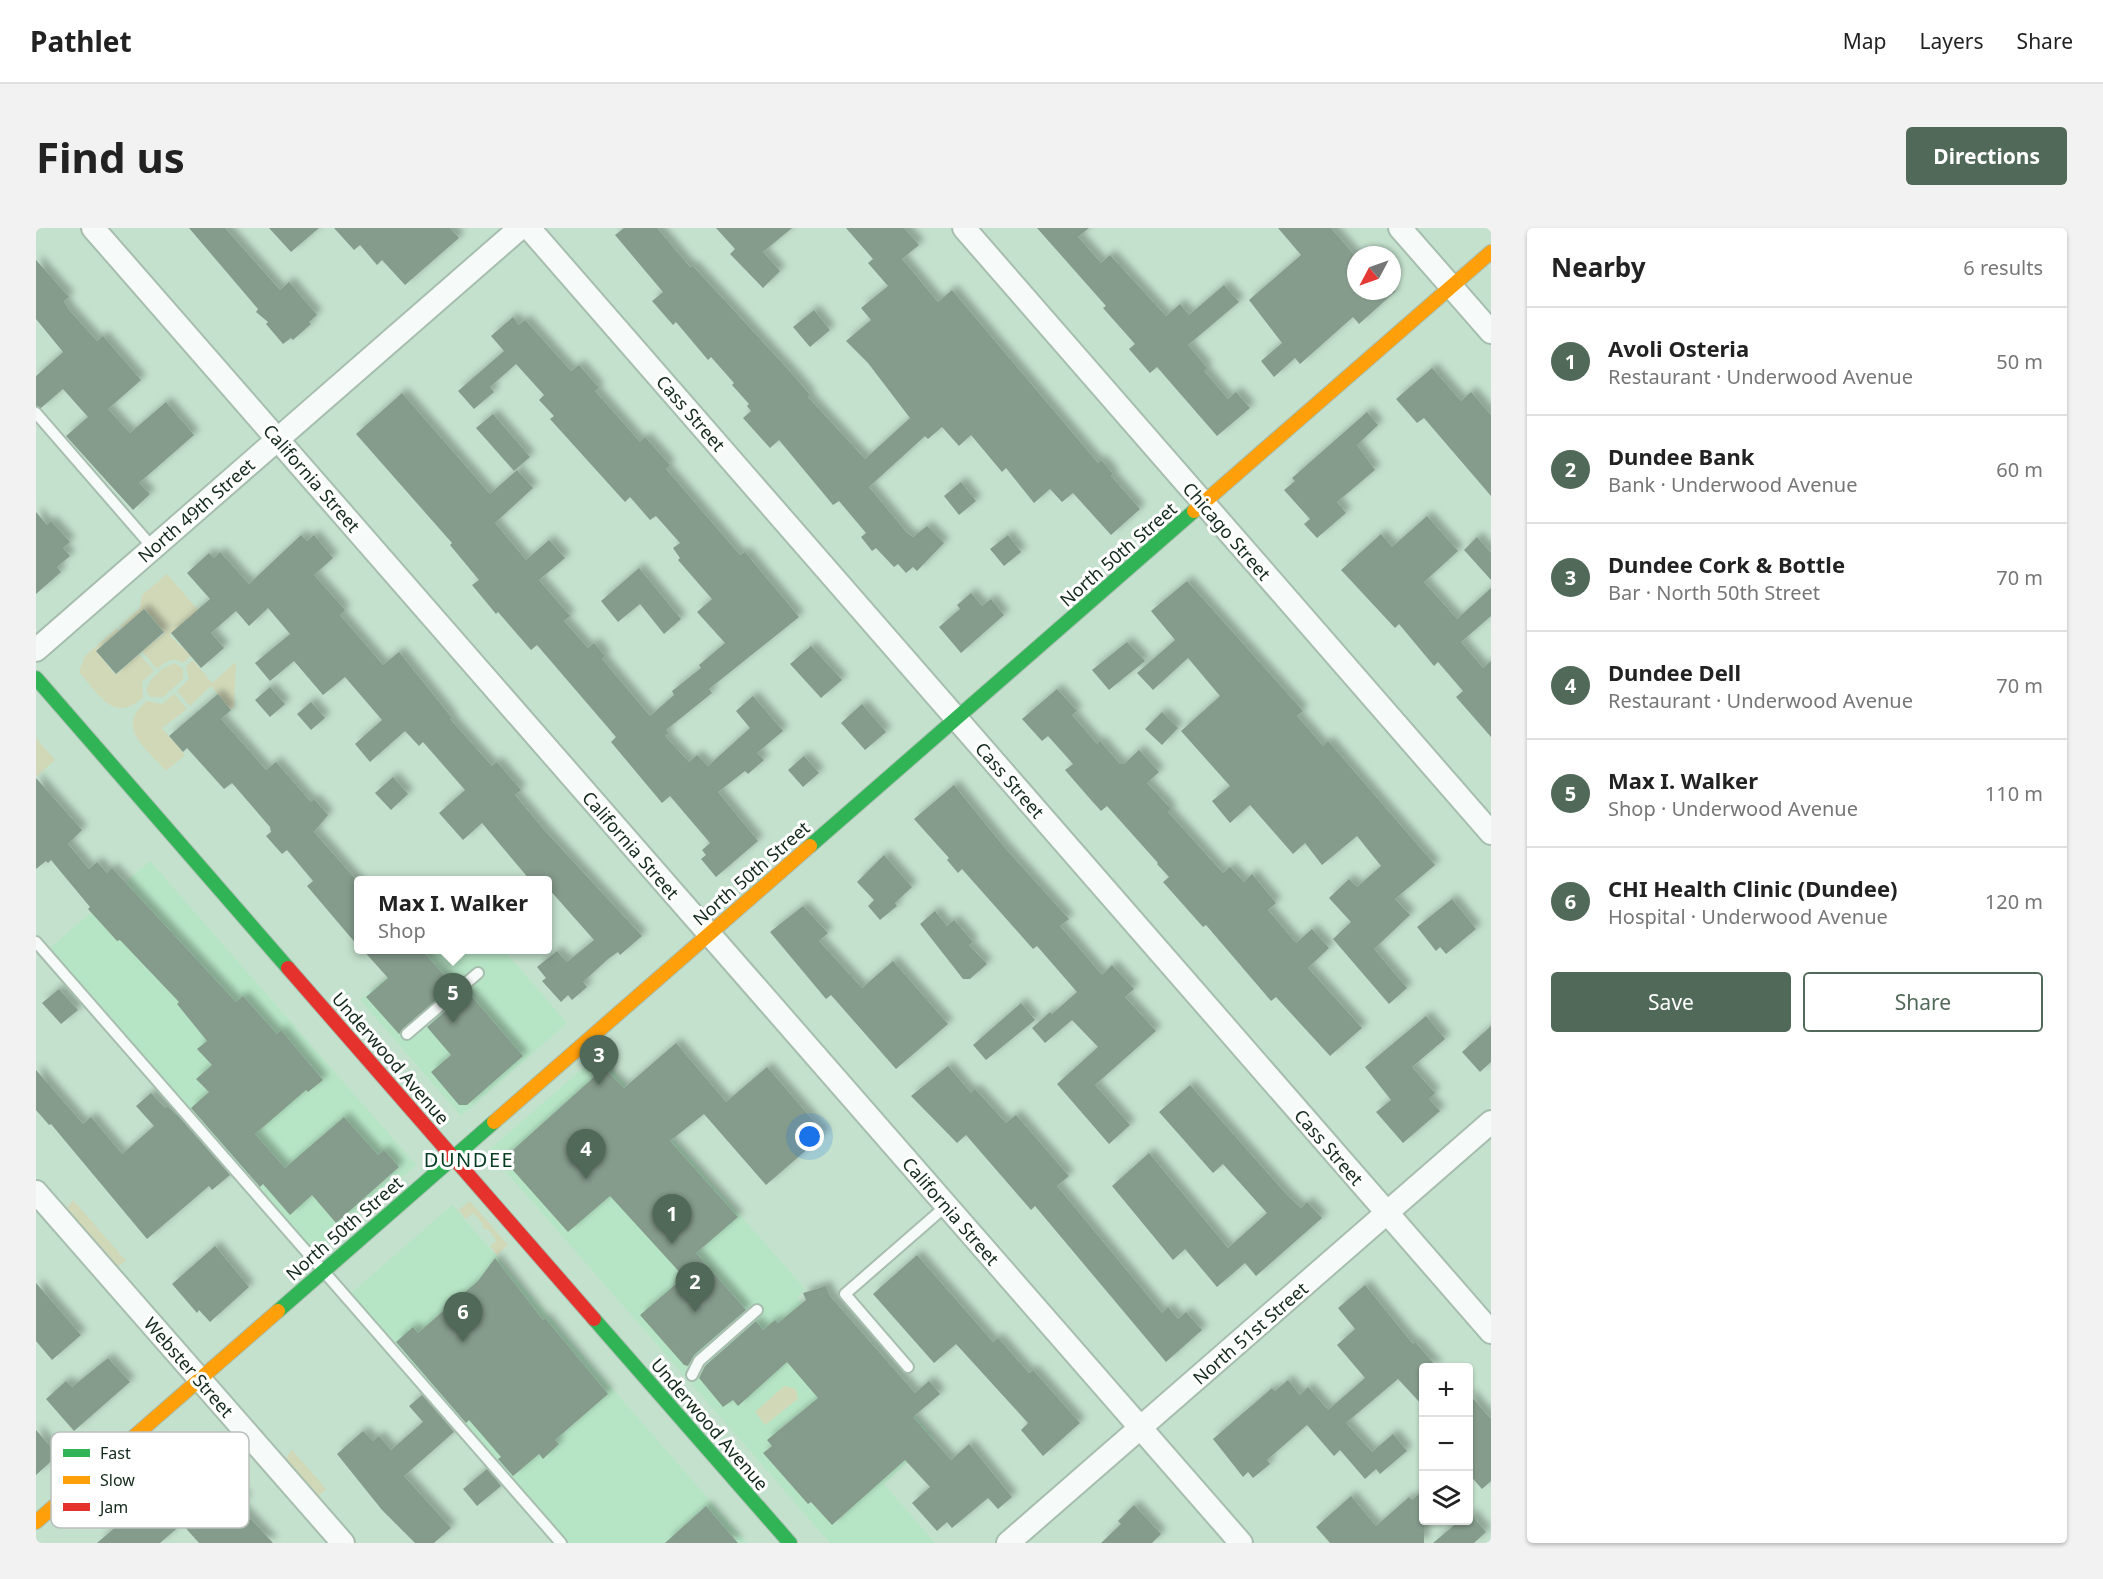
<!DOCTYPE html>
<html lang="en">
<head>
<meta charset="utf-8">
<style>
	:root { --surface:#fff; --page:#f2f2f2; --text:#222; --muted:#767676; --line:#e0e0e0; --accent:#516959 }
	body { margin:0; font-family:"Noto Sans",sans-serif; background:var(--page); color:var(--text) }
	.controls { position:absolute; right:18px; bottom:18px; display:grid; overflow:hidden; border-radius:6px; box-shadow:0 2px 4px #0004 }
	.controls button { width:54px; height:54px; display:grid; place-items:center; padding:0; border:0; border-bottom:2px solid var(--line); background:var(--surface); color:var(--text); font:30px sans-serif }
	.compass { position:absolute; left:1311px; top:18px; width:54px; height:54px; border-radius:50%; background:var(--surface); box-shadow:0 2px 4px #0004; rotate:229deg }
	.you { position:absolute; left:774px; top:909px; width:21px; height:21px; margin:-15px; border:4px solid #fff; border-radius:50%; background:#1a73e8; box-shadow:0 0 0 9px #1a73e833 }
	.badge { display:grid; place-items:center; width:39px; height:39px; border-radius:50%; background:var(--accent); color:#fff; font-size:20px; font-weight:700 }
	.pin { position:absolute; translate:-50% -50px; filter:drop-shadow(0 2px 3px #0008) }
	.pin::after { content:''; position:absolute; top:32px; width:21px; height:18px; background:inherit; clip-path:polygon(0 0,100% 0,50% 100%) }
	.popup { position:absolute; left:318px; top:648px; width:198px; height:78px; box-sizing:border-box; display:grid; place-content:center; border-radius:6px; background:var(--surface); filter:drop-shadow(0 2px 4px #0005); font-size:20px; white-space:nowrap; color:var(--muted) }
	.popup b { font-size:22px; color:var(--text) }
	.popup::after { content:''; position:absolute; left:50%; top:100%; margin-left:-12px; border:12px solid transparent; border-top-color:var(--surface) }
	.list { margin:0; padding:0; list-style:none }
	h2 { display:flex; justify-content:space-between; align-items:center; height:78px; margin:0; padding:0 24px; font-size:26px }
	h2 small { font-size:20px; font-weight:400; color:var(--muted) }
	.list li { display:grid; grid-template-columns:39px 1fr auto; gap:18px; align-items:center; box-sizing:border-box; height:108px; padding:0 24px; border-top:2px solid var(--line) }
	.list b { display:block; font-size:22px; white-space:nowrap }
	.list p { margin:0; font-size:20px; white-space:nowrap; color:var(--muted) }
	.list em { font-size:20px; font-style:normal; color:var(--muted) }
	.actions { display:flex; gap:12px; padding:18px 24px }
	.actions a { flex:1; padding:14px 0; border:2px solid var(--accent); border-radius:6px; text-align:center; font-size:21px; color:var(--accent) }
	.actions .main { background:var(--accent); color:#fff }
	.icon { flex:none; width:33px; height:33px; fill:none; stroke:currentColor; stroke-width:2; stroke-linecap:round; stroke-linejoin:round }
	.map { position:relative; flex:none; width:1455px; height:1315px; overflow:hidden; border-radius:6px }
	header { display:flex; align-items:center; gap:36px; box-sizing:border-box; height:84px; padding:0 30px; background:var(--surface); border-bottom:2px solid var(--line) }
	header strong { font-size:28px }
	nav { display:flex; gap:33px; margin-inline-start:auto; font-size:21px }
	.intro { display:flex; align-items:center; justify-content:space-between; box-sizing:border-box; height:144px; padding:0 36px }
	h1 { margin:0; font-size:42px }
	.button { padding:15px 27px; border-radius:6px; background:var(--accent); color:#fff; font-size:21px; font-weight:700 }
	main { display:flex; gap:36px; padding:0 36px }
	aside { flex:1; background:var(--surface); border-radius:6px; box-shadow:0 2px 4px #0004 }
	.map>svg:first-child { display:block }
</style>
</head>
<body>
<header>
<strong>Pathlet</strong>
<nav><a>Map</a><a>Layers</a><a>Share</a></nav>
</header>
<div class="intro"><h1>Find us</h1><a class="button">Directions</a></div>
<main>
<div class="map">
<svg width="1455" height="1315" viewBox="0 0 1455 1315">
	<defs>
		<filter id="shadow"><feDropShadow dx="5.5" dy="-5.5" stdDeviation="3" flood-color="#0004"/></filter>
	</defs>
	<rect width="100%" height="100%" fill="#c4e1cd"/>
	<g fill="#b6e5c5">
		<path d="M114,633L380,937L279,1026L13,721Z"/>
		<path d="M382,722H468L531,795L425,888L324,772Z"/>
		<path d="M563,826L769,1061L761,1069L851,1172L860,1165L899,1210L848,1256L899,1315H794L452,923Z"/>
		<path d="M416,977L711,1315H529L313,1067Z"/>
	</g>
	<g fill="#d1d8b8">
		<path d="M131,346L162,382L133,407L155,428L147,435C136,428 130,433 121,441L106,423L129,405L109,381L86,401L84,398L104,380L106,367Z"/>
		<path d="M81,400L83,403L60,423L80,447L103,426L118,443L106,454L107,469C78,497 62,465 43,444L49,428Z"/>
		<path d="M157,432L176,455L200,434L198,479L195,482L175,458L154,478L141,463L153,451L150,438Z"/>
		<path d="M139,435L147,441V451L127,469H114L110,462C114,449 127,439 139,435Z"/>
		<path d="M138,466L151,481L126,500L149,527L130,543C110,520 78,499 111,473L126,476Z"/>
		<path d="M0,510L19,532L0,549Z"/>
		<path d="M37,972L90,1033L80,1039L30,981Z"/>
		<path d="M434,973L472,1017L461,1027L454,1018L461,1013L452,1001H447V996L437,985L430,991L423,982Z"/>
		<path d="M748,1158L760,1161L762,1171L729,1197L719,1184Z"/>
		<path d="M256,1222L290,1261L281,1269L249,1232Z"/>
	</g>
	<g fill="#859b8c" filter="url(#shadow)">
		<path d="M153,0H189L244,62L253,54L281,87L273,94L275,96L257,112L255,110L247,116L230,96L232,94L220,84L222,81Z"/>
		<path d="M233,0H283L255,24Z"/>
		<path d="M298,0H414L423,10L369,57L346,32L341,37L324,17L318,22Z"/>
		<path d="M588,0H621L654,39L657,38L758,148L774,167L772,169L829,231L874,190L832,135L810,113L835,92L825,80L852,58L832,35L837,31L810,0H868L883,17L866,31L902,74L916,62L1062,235L1065,232L1077,246L1075,248L1104,281L1075,307L1037,265L1026,274L1014,261L998,275L970,240L966,244L935,207L923,218L906,199L892,211L889,208L833,259L871,305L877,309L891,298L908,315L881,343L877,339L870,345L862,336L858,339L840,320L836,323L825,309L830,305L803,273L797,277L743,212L734,220L707,190L715,183L711,178L713,176L696,157L698,155L675,129L672,132L640,94L637,97L616,73L627,64L579,7Z"/>
		<path d="M680,0H756L727,24L744,43L727,60L694,26L699,21Z"/>
		<path d="M1001,0H1053L1042,9L1065,35L1074,27L1130,88L1144,76L1153,87L1188,57L1203,74L1152,117L1171,140L1168,143L1192,171L1200,164L1214,180L1181,208L1121,139L1114,145L1093,121L1099,116L1067,80L1070,78Z"/>
		<path d="M1242,0H1295L1320,29V63H1360L1323,96L1317,89L1264,136L1259,130L1238,149L1225,133L1246,115L1213,72L1265,27Z"/>
		<path d="M0,32L33,69L28,73L33,82L61,113L67,108L105,152L72,181L94,205L130,174L158,207L103,255L114,266L97,282L30,208L52,189L27,161L5,180L0,178V148L27,124L0,91Z"/>
		<path d="M778,82L794,102L774,119L757,99Z"/>
		<path d="M477,89L483,97L489,92L535,143L543,137L563,160L559,163L604,214L609,209L634,237L630,241L704,327L709,324L763,389L673,461L676,465L630,502L633,505L629,508L653,534L661,527L672,538L714,500L700,483L717,468L747,503L721,525L728,532L712,546L709,543L682,564L722,613L680,649L665,631L670,627L666,622L674,615L634,568L626,575L575,514L580,509L501,417L495,422L462,384L460,386L436,357L443,352L414,317L416,315L320,206L366,165L454,266L481,242L497,260L459,295L490,332L513,312L529,330L503,352L534,388L528,393L552,420L558,415L569,428L566,431L614,488L638,467L636,463L665,440L663,437L689,415L661,384L676,371L642,332L644,330L637,320L644,315L620,288L614,292L594,269L589,274L514,191L518,188L503,172L508,167L480,136L454,159L458,164L438,181L422,163L468,123L455,108Z"/>
		<path d="M1396,140L1425,173L1435,164L1455,187V268L1388,190L1381,195L1360,171Z"/>
		<path d="M1331,184L1342,197L1321,217L1339,242L1301,274L1310,285L1281,310L1268,296L1274,291L1248,262L1259,253L1256,250Z"/>
		<path d="M457,186L494,229L478,243L440,200Z"/>
		<path d="M925,254L940,273L923,287L908,268Z"/>
		<path d="M0,284L11,297L15,293L34,314L27,320L34,328L21,339L25,344L0,366Z"/>
		<path d="M1391,288L1422,323L1388,354L1421,391L1455,360V388L1425,414L1447,440L1455,433V509L1420,469L1427,463L1402,434L1398,438L1363,396L1359,400L1305,342L1345,306L1356,319Z"/>
		<path d="M265,307L271,313L278,307L297,330L278,347L309,382L304,387L347,437L363,424L416,490L414,491L456,538L461,534L485,562L479,567L509,603L606,708L584,727L582,724L572,731L547,754L551,759L536,772L532,767L525,774L506,753L510,750L501,739L521,723L531,734L558,712L512,660V652H494L446,595L427,612L403,585L429,562L387,514L383,518L369,503L334,534L319,516L346,492L309,449L287,467L258,433L234,453L219,435L254,406L232,380L213,398L200,383L175,405L188,420L165,440L135,405L174,371L151,345L173,325L178,330L184,324L213,356Z"/>
		<path d="M972,307L985,324L968,338L954,321Z"/>
		<path d="M1441,309L1455,325V352L1428,322Z"/>
		<path d="M603,340L645,391L628,406L604,376L582,394L565,373Z"/>
		<path d="M1151,353L1267,483L1261,488L1287,518L1292,513L1399,637L1359,671L1374,687L1338,721L1371,760L1353,776L1297,711L1315,694L1293,670L1313,651L1321,659L1345,638L1321,608L1286,637L1269,615L1257,626L1214,577L1194,595L1176,573L1194,558L1145,503L1184,468L1152,430L1117,462L1101,445L1139,412L1115,383Z"/>
		<path d="M935,365L946,378L955,371L968,387L925,425L903,399L924,381L921,377Z"/>
		<path d="M108,381L128,404L80,446L60,423Z"/>
		<path d="M1091,414L1109,433L1073,462L1056,442Z"/>
		<path d="M775,418L806,452L785,470L754,436Z"/>
		<path d="M234,459L249,476L234,489L219,472Z"/>
		<path d="M1021,461L1041,483L1036,487L1061,516L1064,513L1084,536H1088L1103,522L1123,544L1111,555L1135,581L1132,584L1187,645L1194,639L1208,654L1216,646L1240,675L1232,682L1260,715L1276,701L1293,720L1272,740L1326,800L1294,828L1240,769L1235,773L1170,697L1167,699L1127,654L1133,649L1121,636L1122,635L1071,578L1065,583L1055,572L1029,542L1037,536L1012,508L1006,513L986,491Z"/>
		<path d="M182,466L195,482L185,491L230,542L240,534L275,574L278,571L292,587L278,604L322,654V718L271,658L277,653L251,622L246,626L230,608L235,604L234,599L196,555L188,561L151,520L147,524L133,508Z"/>
		<path d="M275,474L289,490L275,502L261,486Z"/>
		<path d="M826,476L850,504L829,522L805,495Z"/>
		<path d="M1126,484L1142,500L1126,517L1109,501Z"/>
		<path d="M768,528L783,545L767,559L752,542Z"/>
		<path d="M357,549L372,566L355,582L339,565Z"/>
		<path d="M0,550L46,602L32,616L53,641L61,634L71,645L76,640L200,774L207,768L241,806L245,802L287,852L272,864L270,862L219,906L249,940L308,889L342,927L348,922L363,939L300,995L276,967L254,987L227,956L224,959L155,880L173,864L160,851L176,837L161,821L171,813L141,776L143,774L84,712L81,713L52,681L54,679L15,632L12,635L10,633L0,641Z"/>
		<path d="M918,557L969,620L1033,691L1024,698L1066,747L1076,737L1098,761L1089,769L1120,803L1059,857L1094,897L1073,916L1021,856L1062,819L1036,792L1009,815L996,800L1014,784L1016,786L1041,764L1001,718L997,721L926,641L922,645L911,632L913,630L878,591Z"/>
		<path d="M848,627L876,659L859,675L861,678L844,692L832,678L838,672L821,654Z"/>
		<path d="M1416,671L1440,701L1410,726L1404,719L1400,723L1381,699Z"/>
		<path d="M767,678L792,705L783,713L826,760L857,733L912,796L860,841L795,767L790,771L734,704Z"/>
		<path d="M899,683L911,698L918,692L937,714L933,717L951,736L934,751H927L884,696Z"/>
		<path d="M327,722H386L417,757L363,806L330,769L352,750Z"/>
		<path d="M23,761L42,782L25,796L6,775Z"/>
		<path d="M432,764L487,828L431,877H423L395,844L415,827L391,799Z"/>
		<path d="M985,775L999,792L950,832L937,817Z"/>
		<path d="M1390,788L1409,811L1376,839L1399,865L1393,871L1404,883L1367,915L1340,884L1355,872L1329,839Z"/>
		<path d="M1455,798V834L1444,844L1426,824Z"/>
		<path d="M640,815L690,874L731,839L789,906L730,957L668,886L634,913L702,989L660,1025L710,1082L658,1127L652,1138L648,1137L604,1087L648,1049L574,968L532,1004L467,931L568,840L588,860Z"/>
		<path d="M912,838L935,865L939,861L970,895L980,887L1033,948L1021,958L1126,1085L1132,1079L1142,1091L1150,1084L1166,1102L1130,1134L999,978L995,982L930,907L921,915L875,868Z"/>
		<path d="M0,842L47,896L55,889L86,926L118,898L100,878L115,865L129,880L131,878L143,889L194,947L176,962L173,958L111,1011L15,896L13,897L0,882Z"/>
		<path d="M1154,857L1251,967L1265,980L1271,974L1286,990L1220,1048L1209,1035L1181,1059L1149,1021L1137,1032L1076,958L1113,925L1192,1020L1231,985L1187,936L1177,945L1123,884Z"/>
		<path d="M179,1018L213,1059L174,1094L163,1082L161,1085L136,1056Z"/>
		<path d="M881,1027L957,1114L962,1110L993,1145L997,1142L1044,1195L1007,1228L985,1202L992,1195L920,1116L898,1135L837,1066Z"/>
		<path d="M459,1030L507,1092L509,1090L572,1166L519,1212L523,1216L507,1231L503,1226L477,1248L462,1231L465,1229L447,1208L433,1192L430,1195L360,1114L377,1099L382,1105L442,1053Z"/>
		<path d="M0,1055L45,1107L16,1132L0,1113Z"/>
		<path d="M1329,1057L1377,1116L1379,1114L1402,1140H1388V1179L1362,1151L1310,1195L1336,1224L1357,1206L1371,1223L1344,1246L1340,1241L1329,1251L1304,1222L1298,1228L1271,1197L1231,1232L1234,1236L1217,1250L1212,1244L1207,1249L1177,1211L1236,1160L1239,1163L1252,1152L1264,1167L1272,1159L1292,1182L1329,1150L1301,1117L1319,1101L1302,1080Z"/>
		<path d="M790,1058L794,1068L879,1165L893,1153L904,1166L877,1189L915,1232L933,1216L976,1269L962,1281L952,1270L916,1300L911,1294L901,1303L876,1275L894,1259L869,1232L796,1297L775,1274L772,1276L727,1225L736,1218L731,1212L782,1170L751,1134L702,1178L697,1172L687,1179L663,1150L669,1138L720,1093L727,1102L739,1092L742,1095L770,1072L767,1065Z"/>
		<path d="M72,1130L94,1154L38,1203L10,1171L30,1153L36,1159Z"/>
		<path d="M1432,1165L1455,1191V1253L1446,1261L1432,1245Z"/>
		<path d="M386,1167L418,1204L368,1248L415,1300L398,1315H379L346,1282L301,1226L327,1203L337,1213L343,1208L355,1222L387,1194L373,1178Z"/>
		<path d="M0,1202L22,1227L0,1247Z"/>
		<path d="M451,1241L465,1258L441,1278L427,1261Z"/>
		<path d="M192,1251L210,1272L203,1278L237,1315H163L146,1296L124,1315H61L97,1284L88,1274L110,1254L144,1293Z"/>
		<path d="M1388,1262V1315H1294L1280,1299L1315,1268L1340,1298L1373,1269L1376,1272Z"/>
		<path d="M1098,1277L1125,1306L1116,1315H1065L1085,1296L1082,1293Z"/>
		<path d="M670,1278L702,1315H629Z"/>
		<path d="M1433,1284L1450,1304L1438,1315H1397L1423,1293H1432Z"/>
	</g>
	<g fill="none" stroke-linecap="round" stroke-linejoin="round">
		<defs>
			<g id="lane">
				<path d="M0,185L117,320"/>
				<path d="M0,714L525,1315"/>
				<path d="M371,806L442,745"/>
				<path d="M872,1139L809,1066L910,978"/>
				<path d="M656,1147L663,1133L721,1082"/>
			</g>
			<g id="street">
				<path d="M57,0L1205,1315"/>
				<path d="M493,0L1455,1104"/>
				<path d="M928,0L1455,605"/>
				<path d="M1364,0L1455,104"/>
				<path d="M0,422L484,0"/>
				<path d="M0,964L307,1315"/>
				<path d="M972,1315L1455,894"/>
			</g>
			<g id="fast">
				<path d="M0,450L252,740"/>
				<path d="M774,618L1158,283"/>
				<path d="M242,1083L458,894"/>
				<path d="M558,1091L754,1315"/>
			</g>
			<g id="slow">
				<path d="M1158,283L1455,24"/>
				<path d="M458,894L774,618"/>
				<path d="M0,1294L242,1083"/>
			</g>
			<path id="jam" d="M252,740L558,1091"/>
		</defs>
		<use href="#lane" stroke="#a7beaf" stroke-width="14"/>
		<use href="#street" stroke="#a7beaf" stroke-width="26"/>
		<use href="#fast" stroke="#a7beaf" stroke-width="16"/>
		<use href="#slow" stroke="#a7beaf" stroke-width="16"/>
		<use href="#jam" stroke="#a7beaf" stroke-width="16"/>
		<use href="#lane" stroke="#f6faf8" stroke-width="10"/>
		<use href="#street" stroke="#f6faf8" stroke-width="22"/>
		<use href="#fast" stroke="#30b455" stroke-width="14"/>
		<use href="#slow" stroke="#ff9f0a" stroke-width="14"/>
		<use href="#jam" stroke="#e5322d" stroke-width="14"/>
	</g>
	<g text-anchor="middle" dominant-baseline="central" stroke-width="6" stroke-linejoin="round" paint-order="stroke">
		<g font-size="18" fill="#13291b" stroke="#fff">
			<text transform="translate(655 185) rotate(49)">Cass Street</text>
			<text transform="translate(276 250) rotate(49)">California Street</text>
			<text transform="translate(160 282) rotate(-41)">North 49th Street</text>
			<text transform="translate(1191 303) rotate(49)">Chicago Street</text>
			<text transform="translate(1082 326) rotate(-41)">North 50th Street</text>
			<text transform="translate(974 552) rotate(49)">Cass Street</text>
			<text transform="translate(595 617) rotate(49)">California Street</text>
			<text transform="translate(715 645) rotate(-41)">North 50th Street</text>
			<text transform="translate(355 830) rotate(49)">Underwood Avenue</text>
			<text transform="translate(1293 919) rotate(49)">Cass Street</text>
			<text transform="translate(915 983) rotate(49)">California Street</text>
			<text transform="translate(308 1000) rotate(-41)">North 50th Street</text>
			<text transform="translate(1214 1105) rotate(-41)">North 51st Street</text>
			<text transform="translate(153 1139) rotate(49)">Webster Street</text>
			<text transform="translate(674 1196) rotate(49)">Underwood Avenue</text>
		</g>
		<g font-size="20" letter-spacing="1.5" fill="#063f22" stroke="#fff">
			<text x="433" y="931">DUNDEE</text>
		</g>
	</g>
	<rect x="15" y="1204" width="198" height="96" rx="9" fill="#fff" stroke="#b8bfbb" stroke-width="1.5"/>
	<rect x="27" y="1221" width="27" height="8" fill="#30b455"/>
	<rect x="27" y="1248" width="27" height="8" fill="#ff9f0a"/>
	<rect x="27" y="1275" width="27" height="8" fill="#e5322d"/>
	<g font-size="16" fill="#13291b">
		<text x="64" y="1231">Fast</text>
		<text x="64" y="1258">Slow</text>
		<text x="64" y="1285">Jam</text>
	</g>
</svg>
<div class="controls">
<button>+</button>
<button>−</button>
<button><svg class="icon" aria-label="layers" viewBox="0 0 24 24"><path d="M12 4l9 5-9 5-9-5zM3 14l9 5 9-5"/></svg></button>
</div>
<svg class="compass" viewBox="-18 -18 36 36"><path d="M0-13l5 13h-10z" fill="#e53935"/><path d="M0 13l5-13h-10z" fill="#767676"/></svg>
<div class="you"></div>
<div class="pin badge" style="left:636px;top:1016px">1</div>
<div class="pin badge" style="left:659px;top:1084px">2</div>
<div class="pin badge" style="left:563px;top:857px">3</div>
<div class="pin badge" style="left:550px;top:951px">4</div>
<div class="pin badge" style="left:417px;top:795px">5</div>
<div class="popup"><b>Max I. Walker</b>Shop</div>
<div class="pin badge" style="left:427px;top:1114px">6</div>
</div>
<aside>
<h2>Nearby<small>6 results</small></h2>
<ul class="list">
<li><span class="badge">1</span><div><b>Avoli Osteria</b><p>Restaurant · Underwood Avenue</p></div><em>50 m</em></li>
<li><span class="badge">2</span><div><b>Dundee Bank</b><p>Bank · Underwood Avenue</p></div><em>60 m</em></li>
<li><span class="badge">3</span><div><b>Dundee Cork &amp; Bottle</b><p>Bar · North 50th Street</p></div><em>70 m</em></li>
<li><span class="badge">4</span><div><b>Dundee Dell</b><p>Restaurant · Underwood Avenue</p></div><em>70 m</em></li>
<li><span class="badge">5</span><div><b>Max I. Walker</b><p>Shop · Underwood Avenue</p></div><em>110 m</em></li>
<li><span class="badge">6</span><div><b>CHI Health Clinic (Dundee)</b><p>Hospital · Underwood Avenue</p></div><em>120 m</em></li>
</ul>
<div class="actions"><a class="main">Save</a><a>Share</a></div>
</aside>
</main>
</body>
</html>
